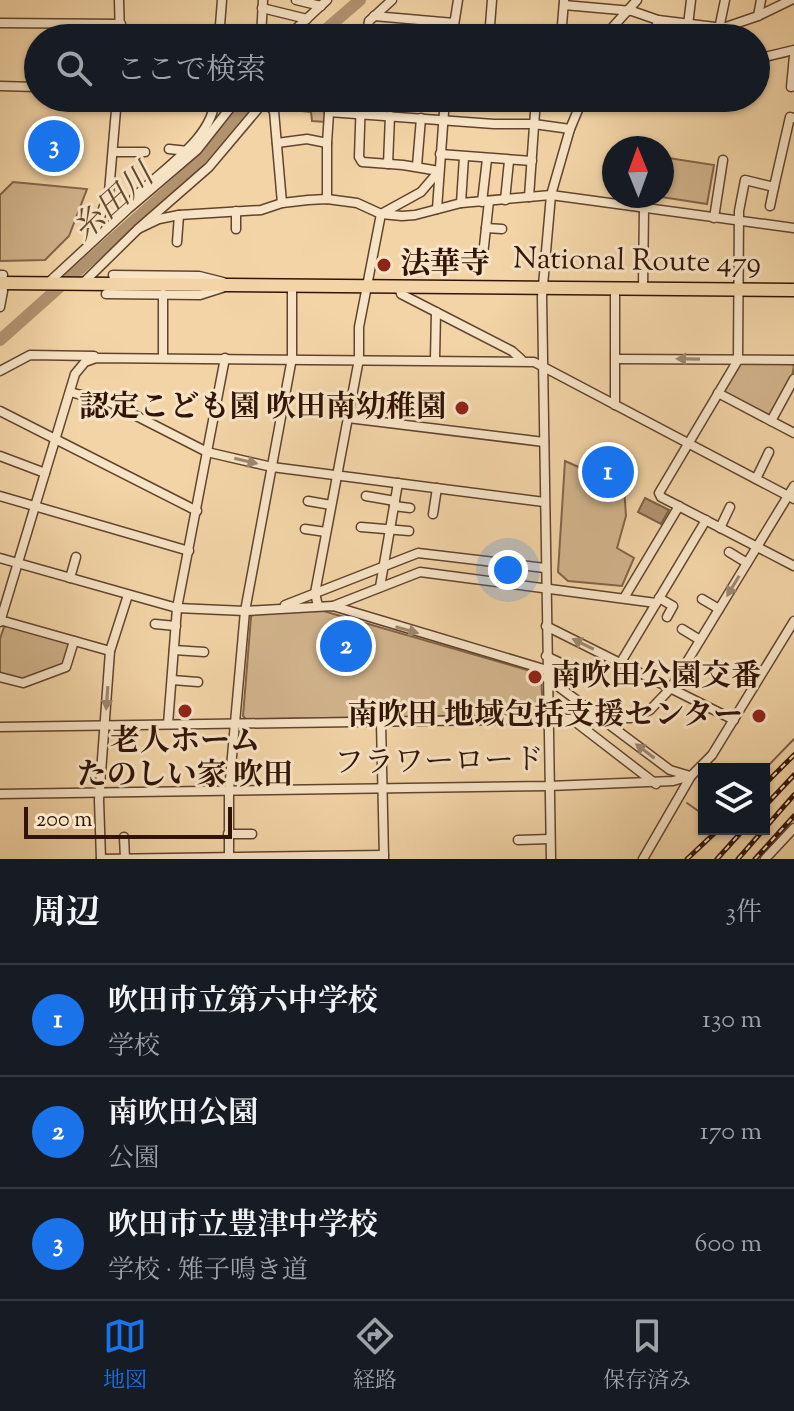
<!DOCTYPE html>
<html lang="ja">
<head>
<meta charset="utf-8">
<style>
	:root { --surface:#171b24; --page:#20242c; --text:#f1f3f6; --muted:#9ea1a6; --line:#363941; --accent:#1a73e8 }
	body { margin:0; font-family:"Sorts Mill Goudy","Noto Serif JP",serif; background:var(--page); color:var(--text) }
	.controls { position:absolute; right:24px; bottom:24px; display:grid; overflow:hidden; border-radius:0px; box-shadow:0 2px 6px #0004 }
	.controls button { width:72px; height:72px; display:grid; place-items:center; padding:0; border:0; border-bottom:2px solid var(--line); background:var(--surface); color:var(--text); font:40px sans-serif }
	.compass { position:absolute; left:602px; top:136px; width:72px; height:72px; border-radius:50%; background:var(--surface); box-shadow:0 2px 6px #0004; rotate:359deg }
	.scale { position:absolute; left:24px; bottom:20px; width:208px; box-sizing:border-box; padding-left:8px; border:4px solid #321406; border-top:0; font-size:22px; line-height:28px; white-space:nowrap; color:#321406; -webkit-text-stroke:6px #f7e3c5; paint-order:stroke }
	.you { position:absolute; left:508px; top:570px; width:28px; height:28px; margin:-20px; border:6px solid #fff; border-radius:50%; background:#1a73e8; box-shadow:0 0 0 12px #1a73e833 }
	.badge { display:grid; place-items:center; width:52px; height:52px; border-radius:50%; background:var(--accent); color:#fff; font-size:26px; font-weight:700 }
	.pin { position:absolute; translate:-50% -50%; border:4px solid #fff; box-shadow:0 2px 8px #0006 }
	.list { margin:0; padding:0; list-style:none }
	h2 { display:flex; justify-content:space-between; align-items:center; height:104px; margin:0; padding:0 32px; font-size:34px }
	h2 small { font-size:26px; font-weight:400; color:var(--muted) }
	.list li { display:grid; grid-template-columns:52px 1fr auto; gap:24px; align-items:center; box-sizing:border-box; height:112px; padding:0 32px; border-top:2px solid var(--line) }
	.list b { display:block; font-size:30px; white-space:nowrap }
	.list p { margin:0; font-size:26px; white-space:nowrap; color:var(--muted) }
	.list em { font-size:26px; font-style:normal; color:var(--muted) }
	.icon { flex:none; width:44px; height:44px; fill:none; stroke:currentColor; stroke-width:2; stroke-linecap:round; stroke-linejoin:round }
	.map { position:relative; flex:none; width:794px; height:859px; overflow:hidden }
	.search { position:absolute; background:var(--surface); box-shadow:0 2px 6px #0004; left:24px; right:24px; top:24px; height:88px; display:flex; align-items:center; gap:20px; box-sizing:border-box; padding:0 28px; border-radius:44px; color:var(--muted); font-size:30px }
	.sheet { height:440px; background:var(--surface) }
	nav { display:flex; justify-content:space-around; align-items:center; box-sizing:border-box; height:112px; border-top:2px solid var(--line); background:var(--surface); font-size:22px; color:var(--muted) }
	nav a { display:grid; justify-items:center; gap:4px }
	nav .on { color:var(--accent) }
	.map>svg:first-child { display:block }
</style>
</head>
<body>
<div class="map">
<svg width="794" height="859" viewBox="0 0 794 859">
	<rect width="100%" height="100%" fill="#f2d4a6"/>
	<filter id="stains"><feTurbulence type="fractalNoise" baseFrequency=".0025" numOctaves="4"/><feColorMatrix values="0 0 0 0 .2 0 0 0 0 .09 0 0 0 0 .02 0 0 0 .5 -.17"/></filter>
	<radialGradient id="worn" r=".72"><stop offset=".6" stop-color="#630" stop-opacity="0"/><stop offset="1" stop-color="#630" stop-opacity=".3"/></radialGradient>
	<g fill="#d1b38b" stroke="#826448" stroke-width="2">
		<path d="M295,98H328L326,122L312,121L311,112L294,110Z"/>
		<path d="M662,157L714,165L707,204L655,196H662Z"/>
		<path d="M13,182L87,189L69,236L45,260L0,261V195Z"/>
		<path d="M791,363L794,366L791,382L772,415L767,416L725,393L724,389L740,364Z"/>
		<path d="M565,461L624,487L626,516L617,548L634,558L622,586L568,581L558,572Z"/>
		<path d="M320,610L541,674L543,713L540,715L246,719L243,716L251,617L253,614Z"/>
		<path d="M8,625L67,642L69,646L64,664L22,680L0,674V639L4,627Z"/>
	</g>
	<path fill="#b19370" stroke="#7e6046" stroke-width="2" d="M645,498L669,510L661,524L638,512Z"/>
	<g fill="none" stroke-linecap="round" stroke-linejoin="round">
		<g stroke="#7e6046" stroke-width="2">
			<path d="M764,770L794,739"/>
			<path d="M687,803L704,815"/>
		</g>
		<g stroke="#b19370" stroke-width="12">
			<path d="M316,38L360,0"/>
			<path d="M0,340L192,169L253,98"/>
		</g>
		<defs>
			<g id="minor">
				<path d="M119,0L120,38"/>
				<path d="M296,0L321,6"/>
				<path d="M564,5L632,11L658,20L723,28L758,16L791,0"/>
				<path d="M262,8L307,19"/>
				<path d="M374,16L454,23"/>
				<path d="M758,16L761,0"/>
				<path d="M0,23L121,24"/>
				<path d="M688,25L691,0"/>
				<path d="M561,37L564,1"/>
				<path d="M219,38L222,0"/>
				<path d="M261,38L263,0"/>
				<path d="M286,38L327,0"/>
				<path d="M366,38L369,21L392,0"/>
				<path d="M452,38L458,0"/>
				<path d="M452,38H469"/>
				<path d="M489,38L492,0"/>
				<path d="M526,38H566"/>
				<path d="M603,38L637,0"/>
				<path d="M654,38L658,20"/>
				<path d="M722,38L723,28L720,24L725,0"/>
				<path d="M756,59L794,50"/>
				<path d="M0,86L38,87"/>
				<path d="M791,87L794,56"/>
				<path d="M265,101L274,111L282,203"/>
				<path d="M329,112L494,124H534L570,129"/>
				<path d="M794,118L790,117L774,187L745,180L739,211L738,360L659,493L661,497L794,566"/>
				<path d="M277,143L307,139L327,143"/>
				<path d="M169,149L188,151"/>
				<path d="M113,152H145"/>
				<path d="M440,154L532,161"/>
				<path d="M388,164L390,116"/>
				<path d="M417,166L421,118"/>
				<path d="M529,197L536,98"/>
				<path d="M134,198C160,170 214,139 215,98"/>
				<path d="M327,199V143L330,98"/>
				<path d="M505,200L509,161"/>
				<path d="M482,202L487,159"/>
				<path d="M461,203L464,157"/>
				<path d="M770,206L774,187"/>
				<path d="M437,209L445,98"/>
				<path d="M236,211V229"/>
				<path d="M714,218L723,160"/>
				<path d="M486,228L502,229"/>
				<path d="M138,229L159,219L179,215L261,210L282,203L308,200L327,199L357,203L381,214L402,216L415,215L461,203L551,195L794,228"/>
				<path d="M92,240L109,192L117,98"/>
				<path d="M177,242L179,215"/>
				<path d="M483,255L489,201"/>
				<path d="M0,275H3"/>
				<path d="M113,275L199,276L223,282"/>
				<path d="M48,283L128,209L197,150L238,98"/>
				<path d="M82,284L138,229L209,167L267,98"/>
				<path d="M399,286L401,294L512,351L521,359"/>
				<path d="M643,288L644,208"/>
				<path d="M106,294L200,295L222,288"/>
				<path d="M163,294V358"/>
				<path d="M0,307L3,291"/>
				<path d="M435,359L436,312"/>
				<path d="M616,359L794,360"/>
				<path d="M0,371L30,355L94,356"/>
				<path d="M70,392L111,403L207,452L272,467L544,502"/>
				<path d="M718,393L794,433"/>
				<path d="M615,405V288"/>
				<path d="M0,411L197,511"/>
				<path d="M348,418L544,442"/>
				<path d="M771,421L794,379"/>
				<path d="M0,456L45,473"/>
				<path d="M756,479L769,452"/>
				<path d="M0,496L189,551"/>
				<path d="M366,496L395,501"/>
				<path d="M308,501L331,505"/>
				<path d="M394,506L410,508"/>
				<path d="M433,514L437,488"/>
				<path d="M361,527L409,531"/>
				<path d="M720,528L730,507"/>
				<path d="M305,529L326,532"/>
				<path d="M729,552L747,563"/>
				<path d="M0,558L177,608L245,611L333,606L547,670"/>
				<path d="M70,578L76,557"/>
				<path d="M380,587L398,483"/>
				<path d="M624,598L679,506"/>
				<path d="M659,598L673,606L667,617"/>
				<path d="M702,599L719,609"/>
				<path d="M285,605L418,553L545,568"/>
				<path d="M318,606L315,593L359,359V327L381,214L421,192L439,171L403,165L362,162L359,157L361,98"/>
				<path d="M333,606L420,572L656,603"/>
				<path d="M0,620L110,651"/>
				<path d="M0,622L75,374L85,362L96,358L534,362L794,499"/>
				<path d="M155,624L176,626"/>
				<path d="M546,626L734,720"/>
				<path d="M682,629L700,640"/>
				<path d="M174,650L204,652"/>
				<path d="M546,656L578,671"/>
				<path d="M621,662L706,520"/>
				<path d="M0,677L23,683L66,667L74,641"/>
				<path d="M547,678L670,770L690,776"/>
				<path d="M172,680L198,682"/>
				<path d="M573,720L656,784"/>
				<path d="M381,722L384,858"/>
				<path d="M168,724L177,608L225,358"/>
				<path d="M0,727L631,718L650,710L671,688L794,486"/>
				<path d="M0,794L549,786L673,781L691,776L712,755L794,621"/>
				<path d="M228,834H252"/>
				<path d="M124,837L125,858"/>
				<path d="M518,840L550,839"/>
				<path d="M101,859L384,855"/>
				<path d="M101,859L99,800L110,651L128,595"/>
				<path d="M229,859V790L245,611L292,358V286"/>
				<path d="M551,859L542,297L551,195L570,129L583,98"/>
				<path d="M643,859L691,776"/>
				<path d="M765,859L794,828"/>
			</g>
			<path id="highway" d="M0,283L794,290"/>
		</defs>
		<use href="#minor" stroke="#62442e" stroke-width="11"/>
		<use href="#highway" stroke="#321406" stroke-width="15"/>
		<use href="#minor" stroke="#f7e3c5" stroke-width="8"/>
		<use href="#highway" stroke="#f2d4a6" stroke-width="12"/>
		<defs>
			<g id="rail">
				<path d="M764,785L794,755"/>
				<path d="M764,807L794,775"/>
				<path d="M687,859L719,829"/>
				<path d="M717,859L744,829"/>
				<path d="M738,859L794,795"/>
				<path d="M755,859L794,816"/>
			</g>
		</defs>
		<use href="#rail" stroke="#321406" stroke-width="5"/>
		<use href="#rail" stroke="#f7e3c5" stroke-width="2" stroke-dasharray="6" stroke-linecap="butt"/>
	</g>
	<defs><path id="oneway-solid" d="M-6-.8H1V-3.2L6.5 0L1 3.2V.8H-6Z" transform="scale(2)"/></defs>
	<g fill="#9e866f">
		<use href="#oneway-solid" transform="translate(688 359) rotate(-179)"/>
		<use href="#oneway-solid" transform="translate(246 461) rotate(13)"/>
		<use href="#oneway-solid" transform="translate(733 586) rotate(121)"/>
		<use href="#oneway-solid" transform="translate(407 630) rotate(16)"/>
		<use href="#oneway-solid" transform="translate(583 644) rotate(-154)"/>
		<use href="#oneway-solid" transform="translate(107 698) rotate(94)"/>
		<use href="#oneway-solid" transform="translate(645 751) rotate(-143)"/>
	</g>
	<g fill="#8f2418" stroke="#f7e3c5" stroke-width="3">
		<circle cx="384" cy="265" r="8"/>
		<circle cx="462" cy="408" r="8"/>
		<circle cx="535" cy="677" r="8"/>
		<circle cx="185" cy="711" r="8"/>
		<circle cx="759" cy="716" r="8"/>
	</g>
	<g text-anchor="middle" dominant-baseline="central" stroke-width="6" stroke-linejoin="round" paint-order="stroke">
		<g font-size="30" fill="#321406" stroke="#f7e3c5">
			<text transform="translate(637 262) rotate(1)">National Route 479</text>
			<text transform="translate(439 763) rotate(-1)">フラワーロード</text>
		</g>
		<g font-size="30" font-weight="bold" fill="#321406" stroke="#f7e3c5" text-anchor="start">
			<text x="400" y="265">法華寺</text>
			<text x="446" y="408" text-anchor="end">認定こども園 吹田南幼稚園</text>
			<text x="551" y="677">南吹田公園交番</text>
			<text x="743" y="716" text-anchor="end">南吹田 地域包括支援センター</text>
			<text x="185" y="742" text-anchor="middle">老人ホーム<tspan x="185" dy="34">たのしい家 吹田</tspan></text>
		</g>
		<g font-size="32" font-style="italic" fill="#654730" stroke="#f7e3c5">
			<text transform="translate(114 204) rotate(-42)">糸田川</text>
		</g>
	</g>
	<rect width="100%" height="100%" filter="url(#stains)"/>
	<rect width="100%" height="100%" fill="url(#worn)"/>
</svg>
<div class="controls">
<button><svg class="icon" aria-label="layers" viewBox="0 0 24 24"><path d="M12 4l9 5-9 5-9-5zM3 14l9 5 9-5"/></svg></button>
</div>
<svg class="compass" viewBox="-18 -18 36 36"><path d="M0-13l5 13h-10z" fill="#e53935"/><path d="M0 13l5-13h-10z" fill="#9ea1a6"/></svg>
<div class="scale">200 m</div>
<div class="you"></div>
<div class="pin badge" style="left:608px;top:472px">1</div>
<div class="pin badge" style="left:346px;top:646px">2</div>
<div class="pin badge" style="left:54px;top:146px">3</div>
<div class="search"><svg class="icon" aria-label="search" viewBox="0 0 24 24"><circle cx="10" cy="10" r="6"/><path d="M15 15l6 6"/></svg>ここで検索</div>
</div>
<section class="sheet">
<h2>周辺<small>3件</small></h2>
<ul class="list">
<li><span class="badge">1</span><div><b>吹田市立第六中学校</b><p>学校</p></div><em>130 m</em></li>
<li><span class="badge">2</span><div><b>南吹田公園</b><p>公園</p></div><em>170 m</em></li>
<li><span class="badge">3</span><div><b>吹田市立豊津中学校</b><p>学校 · 雉子鳴き道</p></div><em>600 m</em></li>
</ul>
</section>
<nav>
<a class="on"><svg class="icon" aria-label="map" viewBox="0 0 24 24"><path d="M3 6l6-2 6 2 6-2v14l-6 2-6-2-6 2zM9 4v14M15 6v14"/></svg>地図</a>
<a><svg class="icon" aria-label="directions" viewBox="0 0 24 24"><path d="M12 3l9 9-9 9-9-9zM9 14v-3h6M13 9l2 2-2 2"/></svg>経路</a>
<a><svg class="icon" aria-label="saved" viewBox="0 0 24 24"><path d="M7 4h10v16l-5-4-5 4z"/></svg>保存済み</a>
</nav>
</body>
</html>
